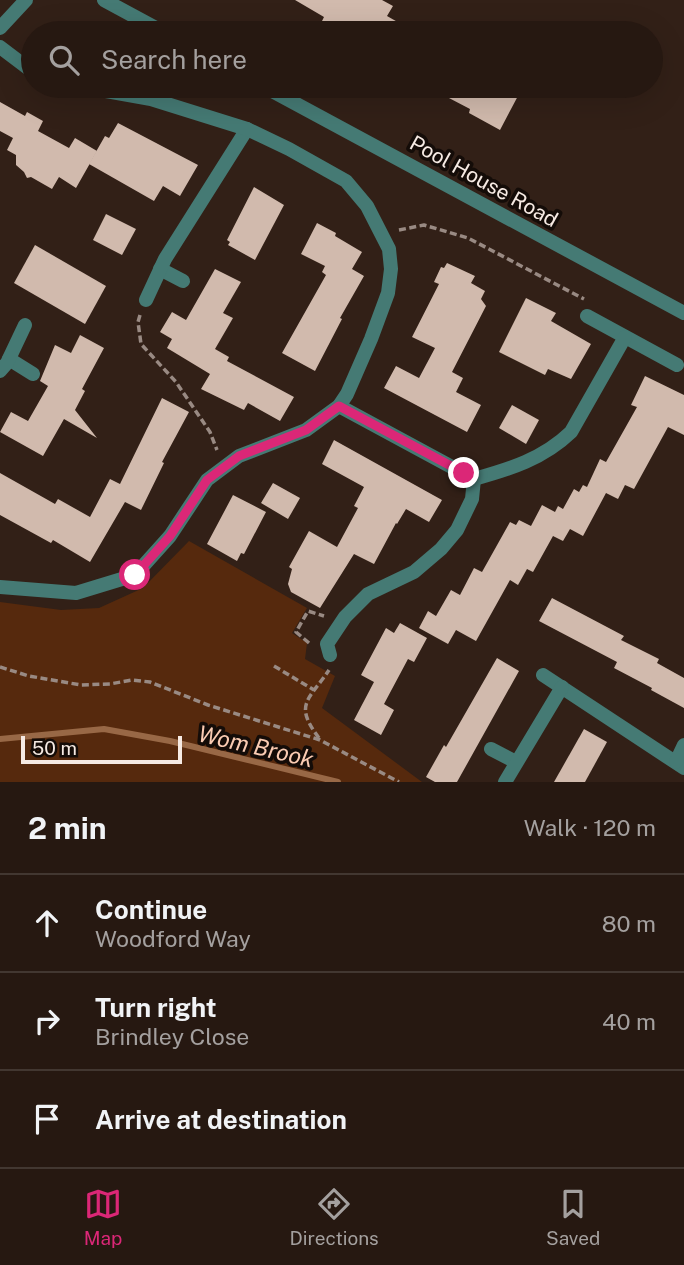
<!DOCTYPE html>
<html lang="en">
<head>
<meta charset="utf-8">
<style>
	:root { --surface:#261811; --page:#32251f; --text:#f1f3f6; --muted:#a4a09f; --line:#423731; --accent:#db2777 }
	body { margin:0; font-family:"Public Sans",sans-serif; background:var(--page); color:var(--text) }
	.scale { position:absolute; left:21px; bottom:18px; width:161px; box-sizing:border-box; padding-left:7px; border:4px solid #f6eae3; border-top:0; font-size:19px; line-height:24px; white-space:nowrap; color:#f6eae3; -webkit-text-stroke:5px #140c08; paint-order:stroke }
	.stop { position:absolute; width:21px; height:21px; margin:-16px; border:5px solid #db2777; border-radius:50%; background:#fff }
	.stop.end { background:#db2777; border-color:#fff; box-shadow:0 2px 7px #0008 }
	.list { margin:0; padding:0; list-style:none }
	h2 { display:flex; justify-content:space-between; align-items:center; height:91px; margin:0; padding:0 28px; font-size:30px }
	h2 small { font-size:23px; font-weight:400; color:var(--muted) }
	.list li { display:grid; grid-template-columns:46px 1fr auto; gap:21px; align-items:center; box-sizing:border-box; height:98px; padding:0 28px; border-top:2px solid var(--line) }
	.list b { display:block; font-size:26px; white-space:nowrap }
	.list p { margin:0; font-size:23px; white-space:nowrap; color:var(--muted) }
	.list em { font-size:23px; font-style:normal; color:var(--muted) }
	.icon { flex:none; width:38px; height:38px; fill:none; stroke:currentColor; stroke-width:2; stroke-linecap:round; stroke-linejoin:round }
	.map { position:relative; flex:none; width:684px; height:782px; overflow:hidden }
	.search { position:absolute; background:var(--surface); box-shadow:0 7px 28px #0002; left:21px; right:21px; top:21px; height:77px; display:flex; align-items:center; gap:18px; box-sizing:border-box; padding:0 24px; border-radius:38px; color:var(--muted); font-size:26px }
	.sheet { height:385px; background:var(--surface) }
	nav { display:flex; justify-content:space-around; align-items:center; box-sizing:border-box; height:98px; border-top:2px solid var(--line); background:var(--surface); font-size:19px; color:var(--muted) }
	nav a { display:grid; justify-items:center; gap:4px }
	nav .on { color:var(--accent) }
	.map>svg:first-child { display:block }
</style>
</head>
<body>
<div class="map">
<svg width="684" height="782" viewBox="0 0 684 782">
	<rect width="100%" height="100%" fill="#322017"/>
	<path fill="#56290d" d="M189,541L307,608L292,633L307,643L305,659L335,676L322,708L422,782H0V602L61,610L99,608L143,588Z"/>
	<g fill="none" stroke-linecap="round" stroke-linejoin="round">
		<path stroke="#986846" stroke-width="6" d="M0,739L104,729L170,741L338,782"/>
	</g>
	<g fill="#d1baad">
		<path d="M295,0H382L393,6L387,16L417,33H339L321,23L324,17Z"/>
		<path d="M426,86H505L519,94L500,130L469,113L470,109Z"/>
		<path d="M0,102L25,116L27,112L43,121L38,131L69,148L75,138L97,151L76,188L59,177L52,189L31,177L27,178L24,172L16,165V155L7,150L13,138L0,131Z"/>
		<path d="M118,123L198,165L180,196L163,186L154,201L89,164L105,136L109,138Z"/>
		<path d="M254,187L284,205L255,260L228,245L230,242L227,240Z"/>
		<path d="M106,214L136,229L122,255L93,240Z"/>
		<path d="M317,223L336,233L335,236L362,252L352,269L364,276L340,318L342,319L315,371L282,353L326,275L322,272L325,266L301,254Z"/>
		<path d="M35,245L106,286L85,324L14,283Z"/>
		<path d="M447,263L475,276L471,283L485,291L481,299L486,306L452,372L463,378L456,392L481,405L467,432L384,388L396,366L419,378L435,348L412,337L439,284L434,282L441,267L444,268Z"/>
		<path d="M215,269L241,282L223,313L233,318L215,349L229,357L227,361L294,397L280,421L248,403L244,410L201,389L210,374L167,348L172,339L160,332L172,312L186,320Z"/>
		<path d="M526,298L556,313L551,321L591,344L571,379L548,369L545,375L499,352Z"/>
		<path d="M80,335L104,348L82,389L85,391L75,410L97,438L64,419L43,456L0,432L11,412L28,421L48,386L40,381L55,345L71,353Z"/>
		<path d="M645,376L684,395V435L668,427L634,489L625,485L618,499L606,493L583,536L570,529L563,541L553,536L533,572L527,569L518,585L510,580L476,641L456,630L448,644L419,628L428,611L436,616L451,590L460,595L474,568L482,572L510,522L516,525L519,520L531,526L542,505L555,512L558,506L563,509L574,489L579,492L583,485L587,487L600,459L606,462L637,407L631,405Z"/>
		<path d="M162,398L189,412L162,462L164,463L141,510L125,502L90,562L53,540L51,543L0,515V473L55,504L58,499L90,517L110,479L120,484Z"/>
		<path d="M512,405L539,420L526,444L499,428Z"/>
		<path d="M334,440L442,500L429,522L406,509L397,524L396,523L374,564L354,554L320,608L291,592L288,584L292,569L289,567L309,531L337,547L358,508L354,506L364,487L322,464Z"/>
		<path d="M273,483L300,498L288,519L261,503Z"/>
		<path d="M233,495L266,512L244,554L241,553L237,561L207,544Z"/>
		<path d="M552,598L624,636L621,640L659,659L657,663L684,678V708L651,690L652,688L614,668L617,662L539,621Z"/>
		<path d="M400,623L427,638L414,662L408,659L384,704L394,710L381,735L354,720L374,682L361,675L386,628L394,633Z"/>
		<path d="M497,658L519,671L457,782H435L426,777L444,745L446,747Z"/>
		<path d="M584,729L607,742L585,782H554Z"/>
	</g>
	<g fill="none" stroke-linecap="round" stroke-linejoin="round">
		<g stroke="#998a83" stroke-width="3.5" stroke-dasharray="7 3.5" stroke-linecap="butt">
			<path d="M399,230L424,225L468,238L584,299"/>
			<path d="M140,315L138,322L141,344L176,382L210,432L217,450"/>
			<path d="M309,643L296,632L308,611L324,616"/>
			<path d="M274,666L314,690"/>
			<path d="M0,667L29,676L81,685L110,684L132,680L150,682L208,705L320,740L399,782"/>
			<path d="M319,738C293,704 309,700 329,670"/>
		</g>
		<g stroke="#457a74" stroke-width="14">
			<path d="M0,28L26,0"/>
			<path d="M0,47L33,72"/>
			<path d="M160,269L183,281"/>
			<path d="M146,300L165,259L247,129"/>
			<path d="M587,316L677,365"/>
			<path d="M9,359L33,374"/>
			<path d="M0,371L7,363L25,325"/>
			<path d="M339,406L474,479C510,469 543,459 571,432L625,337"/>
			<path d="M0,587L76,593L135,575L170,536L207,480L239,456L306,430L339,406L347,394L371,339L388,293L391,269L389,249L367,206L346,181L289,149L247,129L151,99L78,86"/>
			<path d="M330,655L327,644L345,617L368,594L414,572L441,549L457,530L472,499L474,479"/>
			<path d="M543,675L684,768"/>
			<path d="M491,749L516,762"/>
			<path d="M676,762L684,745"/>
			<path d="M505,782L562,687"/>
		</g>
		<g stroke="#457a74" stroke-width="14">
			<path d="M104,0L165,33"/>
			<path d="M263,86L684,313"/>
		</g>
	</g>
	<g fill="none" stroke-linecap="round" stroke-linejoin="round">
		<path stroke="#db2777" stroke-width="9" d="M135,575L170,536L207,480L239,456L306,430L339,406L464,473"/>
	</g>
	<g text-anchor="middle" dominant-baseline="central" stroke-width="7" stroke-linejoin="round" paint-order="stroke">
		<g font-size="21" fill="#f6eae3" stroke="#140c08">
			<text transform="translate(484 181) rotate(29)">Pool House Road</text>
		</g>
		<g font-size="23" font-style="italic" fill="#facbb2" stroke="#140c08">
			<text transform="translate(256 746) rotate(13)">Wom Brook</text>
		</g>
	</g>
</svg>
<div class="scale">50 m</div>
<div class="stop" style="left:135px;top:575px"></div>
<div class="stop end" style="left:464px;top:473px"></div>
<div class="search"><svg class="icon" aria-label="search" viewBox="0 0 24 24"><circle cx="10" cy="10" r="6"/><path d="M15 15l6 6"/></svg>Search here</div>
</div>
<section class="sheet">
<h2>2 min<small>Walk · 120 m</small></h2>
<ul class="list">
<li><svg class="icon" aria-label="ahead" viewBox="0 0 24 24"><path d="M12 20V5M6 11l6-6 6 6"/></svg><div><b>Continue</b><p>Woodford Way</p></div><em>80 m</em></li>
<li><svg class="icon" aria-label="right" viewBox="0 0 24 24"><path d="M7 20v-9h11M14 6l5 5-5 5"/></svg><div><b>Turn right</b><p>Brindley Close</p></div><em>40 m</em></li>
<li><svg class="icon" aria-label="arrive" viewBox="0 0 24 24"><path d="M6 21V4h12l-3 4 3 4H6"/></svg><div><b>Arrive at destination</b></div></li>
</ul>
</section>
<nav>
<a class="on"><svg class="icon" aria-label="map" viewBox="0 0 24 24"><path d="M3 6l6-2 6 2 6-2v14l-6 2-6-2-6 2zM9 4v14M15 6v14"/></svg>Map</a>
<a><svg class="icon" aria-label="directions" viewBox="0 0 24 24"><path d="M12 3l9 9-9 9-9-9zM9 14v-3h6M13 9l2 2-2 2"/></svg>Directions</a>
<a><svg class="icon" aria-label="saved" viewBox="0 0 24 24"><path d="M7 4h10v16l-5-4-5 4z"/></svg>Saved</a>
</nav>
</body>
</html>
